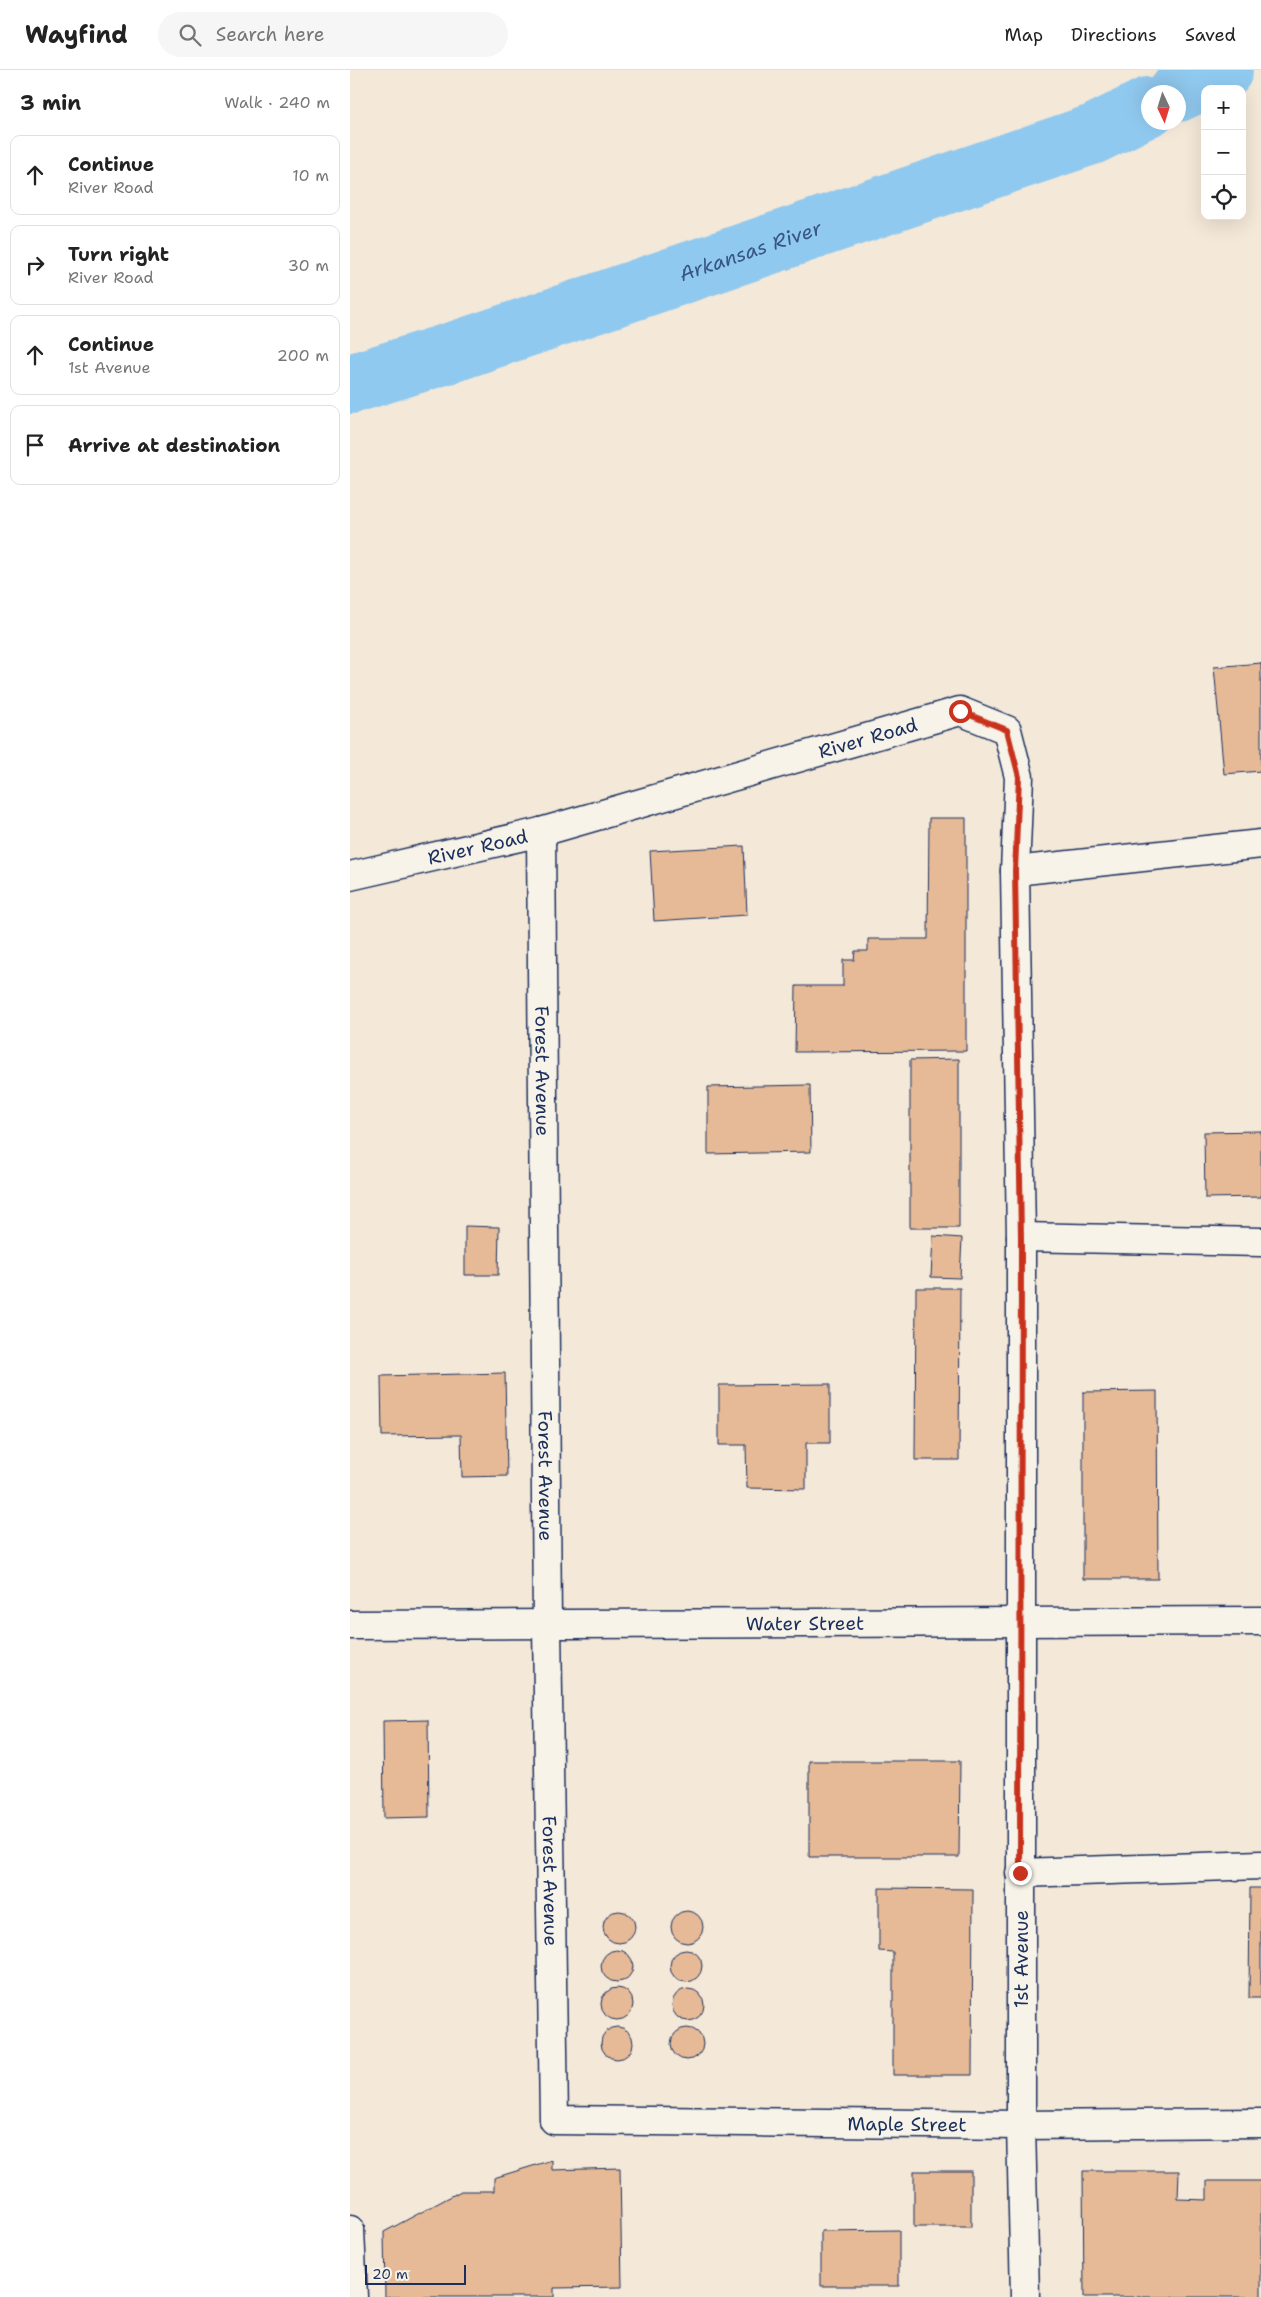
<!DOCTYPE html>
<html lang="en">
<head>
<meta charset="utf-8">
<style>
	:root { --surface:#fff; --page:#f6f6f6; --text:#222; --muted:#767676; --line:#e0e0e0 }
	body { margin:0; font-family:"Shantell Sans",sans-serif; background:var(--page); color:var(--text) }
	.controls { position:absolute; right:15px; top:15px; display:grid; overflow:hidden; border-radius:10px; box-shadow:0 5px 20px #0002 }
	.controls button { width:45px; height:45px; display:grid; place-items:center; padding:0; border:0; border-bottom:1px solid var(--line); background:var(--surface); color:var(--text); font:25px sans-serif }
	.compass { position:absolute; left:791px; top:15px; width:45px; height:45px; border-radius:50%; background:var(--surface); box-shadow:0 5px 20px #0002; rotate:176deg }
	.scale { position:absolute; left:15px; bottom:12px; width:101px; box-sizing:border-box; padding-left:5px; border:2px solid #1b2f5e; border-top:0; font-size:14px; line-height:18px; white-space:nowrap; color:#1b2f5e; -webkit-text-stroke:4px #f7f3e8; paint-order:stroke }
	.stop { position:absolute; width:15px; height:15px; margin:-11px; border:4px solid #c8321e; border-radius:50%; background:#fff }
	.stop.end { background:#c8321e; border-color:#fff; box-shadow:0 1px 5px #0008 }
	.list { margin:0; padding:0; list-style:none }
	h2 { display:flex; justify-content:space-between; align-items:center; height:65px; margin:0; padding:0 20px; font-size:21px }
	h2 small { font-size:16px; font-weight:400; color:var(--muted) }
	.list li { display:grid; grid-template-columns:32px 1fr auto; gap:15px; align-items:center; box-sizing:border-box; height:80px; margin:0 10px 10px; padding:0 10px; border:1px solid var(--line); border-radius:10px }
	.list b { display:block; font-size:19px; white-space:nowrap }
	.list p { margin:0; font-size:16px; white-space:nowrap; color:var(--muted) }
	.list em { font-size:16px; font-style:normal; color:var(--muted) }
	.icon { flex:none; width:28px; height:28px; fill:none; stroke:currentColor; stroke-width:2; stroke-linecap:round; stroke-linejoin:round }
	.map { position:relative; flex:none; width:911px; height:2227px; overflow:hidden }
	header { display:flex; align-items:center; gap:30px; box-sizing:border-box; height:70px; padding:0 25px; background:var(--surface); border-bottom:1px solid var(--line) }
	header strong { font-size:24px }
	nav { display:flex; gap:28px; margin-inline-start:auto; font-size:18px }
	.search { width:350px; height:45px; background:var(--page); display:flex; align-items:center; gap:12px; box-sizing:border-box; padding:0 18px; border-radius:28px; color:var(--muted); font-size:19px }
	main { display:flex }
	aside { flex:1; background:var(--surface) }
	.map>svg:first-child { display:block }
</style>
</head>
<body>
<header>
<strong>Wayfind</strong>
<div class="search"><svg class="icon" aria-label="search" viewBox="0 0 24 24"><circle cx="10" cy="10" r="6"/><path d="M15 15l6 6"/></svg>Search here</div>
<nav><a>Map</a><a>Directions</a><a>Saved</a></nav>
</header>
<main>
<aside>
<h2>3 min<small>Walk · 240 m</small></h2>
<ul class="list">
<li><svg class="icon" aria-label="ahead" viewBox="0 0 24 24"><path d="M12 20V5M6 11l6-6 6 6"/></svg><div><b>Continue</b><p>River Road</p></div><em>10 m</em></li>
<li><svg class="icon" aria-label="right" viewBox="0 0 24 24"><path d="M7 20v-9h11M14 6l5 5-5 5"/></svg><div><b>Turn right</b><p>River Road</p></div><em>30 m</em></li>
<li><svg class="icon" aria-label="ahead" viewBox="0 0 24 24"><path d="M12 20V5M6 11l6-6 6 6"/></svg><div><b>Continue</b><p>1st Avenue</p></div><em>200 m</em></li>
<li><svg class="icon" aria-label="arrive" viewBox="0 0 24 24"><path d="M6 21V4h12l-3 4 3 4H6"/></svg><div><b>Arrive at destination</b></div></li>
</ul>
</aside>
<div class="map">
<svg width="911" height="2227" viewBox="0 0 911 2227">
	<rect width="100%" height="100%" fill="#f4e8d8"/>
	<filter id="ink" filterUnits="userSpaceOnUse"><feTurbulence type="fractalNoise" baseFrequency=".02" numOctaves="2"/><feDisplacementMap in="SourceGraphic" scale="10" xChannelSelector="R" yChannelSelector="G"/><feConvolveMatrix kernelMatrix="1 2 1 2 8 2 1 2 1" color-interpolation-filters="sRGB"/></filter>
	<g filter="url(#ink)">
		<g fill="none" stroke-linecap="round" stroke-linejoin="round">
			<g stroke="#90c9ef" stroke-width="60">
				<path d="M828,22L873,0"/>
				<path id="s1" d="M0,314L109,280L744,64L798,37"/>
			</g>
		</g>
		<g fill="#e6ba96" stroke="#1b2f5e">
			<path d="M911,593V701L874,704L864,597Z"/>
			<path d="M579,748H616V981L445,982L446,916H493V890H504L505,881H518V869H578Z"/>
			<path d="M394,776L397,845L304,851L300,781Z"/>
			<path d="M609,989V1158H560V990Z"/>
			<path d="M460,1015L461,1082L358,1084V1017Z"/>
			<path d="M911,1061V1127L855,1128L854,1062Z"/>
			<path d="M115,1156L149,1157L148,1205H115Z"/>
			<path d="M583,1166L612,1168L610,1208L581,1207Z"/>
			<path d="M566,1218H610L609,1390H565Z"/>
			<path d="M155,1303L157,1406L112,1407L111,1365L32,1366L31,1306Z"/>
			<path d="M480,1314V1373H456V1419L397,1418L396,1375H369V1315Z"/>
			<path d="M807,1321L808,1509H733V1322Z"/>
			<path d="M78,1650L79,1747L34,1748L33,1651Z"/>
			<path d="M459,1691H610L609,1787H459Z"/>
			<path d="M529,1818L623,1819L622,2005H543V1882L529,1881Z"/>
			<path d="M900,1818H911V1928H899Z"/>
			<circle cx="337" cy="1857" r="16"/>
			<circle cx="269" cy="1857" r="16"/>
			<circle cx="267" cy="1896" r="16"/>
			<circle cx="336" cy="1896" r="16"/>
			<circle cx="267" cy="1934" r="16"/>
			<circle cx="338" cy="1935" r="16"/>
			<circle cx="267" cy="1973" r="16"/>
			<circle cx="337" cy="1974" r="16"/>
			<path d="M202,2090V2100L270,2098L272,2217L204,2218V2227H35L34,2162L111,2121H144V2108Z"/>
			<rect x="564" y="2101" width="57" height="56"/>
			<path d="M733,2101H829L828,2129L857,2130V2111H911V2227H734Z"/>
			<path d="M549,2160V2216H471V2161Z"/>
		</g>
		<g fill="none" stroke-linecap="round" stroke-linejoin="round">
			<defs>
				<g id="minor">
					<path id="s2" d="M191,762L197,1555L204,2050L671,2055L911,2053"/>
					<path d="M665,801L911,774"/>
					<path id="s3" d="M0,806L191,762L610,641L657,660L669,707L665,801L671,1167V2055L675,2227"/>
					<path d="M671,1167L911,1172"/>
					<path id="s4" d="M0,1555L911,1551"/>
					<path d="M670,1803L911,1795"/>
					<path d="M0,2160L3,2227"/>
				</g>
			</defs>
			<use href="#minor" stroke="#1b2f5e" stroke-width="31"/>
			<use href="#minor" stroke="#f7f3e8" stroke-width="28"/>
		</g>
	</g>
	<g fill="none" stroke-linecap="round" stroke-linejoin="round" filter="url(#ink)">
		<path stroke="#c8321e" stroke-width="6" d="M610,641L657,660L669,707L665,801L671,1167L670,1803"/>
	</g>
	<g text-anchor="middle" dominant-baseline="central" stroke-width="4" stroke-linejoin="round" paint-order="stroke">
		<g font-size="19" fill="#1b2f5e" stroke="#f7f3e8">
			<text stroke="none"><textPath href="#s3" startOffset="536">River Road</textPath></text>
			<text stroke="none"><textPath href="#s3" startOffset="131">River Road</textPath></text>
			<text stroke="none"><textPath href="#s2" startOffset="239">Forest Avenue</textPath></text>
			<text stroke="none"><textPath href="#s2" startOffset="644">Forest Avenue</textPath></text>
			<text stroke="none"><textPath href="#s4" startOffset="455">Water Street</textPath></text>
			<text stroke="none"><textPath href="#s2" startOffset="1049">Forest Avenue</textPath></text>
			<text transform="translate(671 1889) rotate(-90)">1st Avenue</text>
			<text stroke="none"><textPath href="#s2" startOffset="1641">Maple Street</textPath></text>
		</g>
		<g font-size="20" font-style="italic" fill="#385682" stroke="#f7f3e8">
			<text stroke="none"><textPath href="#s1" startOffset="422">Arkansas River</textPath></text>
		</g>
	</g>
</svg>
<div class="controls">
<button>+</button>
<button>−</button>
<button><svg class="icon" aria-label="locate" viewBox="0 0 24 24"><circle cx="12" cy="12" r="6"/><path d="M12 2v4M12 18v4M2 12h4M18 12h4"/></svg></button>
</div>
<svg class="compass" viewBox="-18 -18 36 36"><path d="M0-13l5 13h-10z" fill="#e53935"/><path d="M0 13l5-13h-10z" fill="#767676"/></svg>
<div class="scale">20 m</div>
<div class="stop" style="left:610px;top:641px"></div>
<div class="stop end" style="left:670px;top:1803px"></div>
</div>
</main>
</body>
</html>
